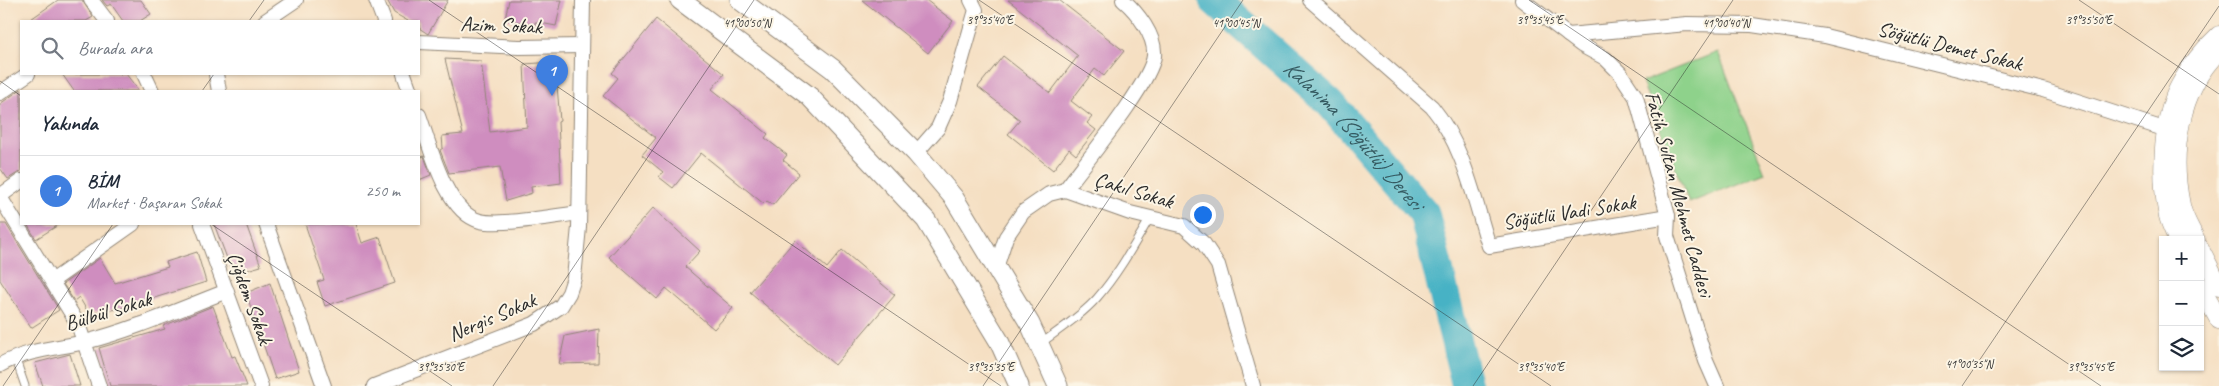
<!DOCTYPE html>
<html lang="tr">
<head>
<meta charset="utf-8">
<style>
	:root { --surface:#fff; --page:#f6f6f7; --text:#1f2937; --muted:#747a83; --line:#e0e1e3; --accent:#b45309 }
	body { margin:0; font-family:Caveat,sans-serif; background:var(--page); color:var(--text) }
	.controls { position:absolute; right:15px; bottom:15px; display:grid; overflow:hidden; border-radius:0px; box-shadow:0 1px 4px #0004 }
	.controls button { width:45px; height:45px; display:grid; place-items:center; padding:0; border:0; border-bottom:1px solid var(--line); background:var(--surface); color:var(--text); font:25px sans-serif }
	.you { position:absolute; left:1202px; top:214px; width:18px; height:18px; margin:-12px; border:4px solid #fff; border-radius:50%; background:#1a73e8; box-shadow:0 0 0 8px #1a73e833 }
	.badge { display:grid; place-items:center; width:32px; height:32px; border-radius:50%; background:var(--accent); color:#fff; font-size:16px; font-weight:700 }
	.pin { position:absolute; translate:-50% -41px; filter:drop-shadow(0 1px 2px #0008) }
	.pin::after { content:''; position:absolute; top:26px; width:18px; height:15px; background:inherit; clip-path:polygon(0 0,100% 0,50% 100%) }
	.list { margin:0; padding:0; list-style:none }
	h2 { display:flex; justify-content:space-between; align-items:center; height:65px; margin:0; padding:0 20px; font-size:21px }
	h2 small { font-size:16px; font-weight:400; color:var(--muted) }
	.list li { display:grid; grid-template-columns:32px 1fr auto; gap:15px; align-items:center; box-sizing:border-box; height:70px; padding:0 20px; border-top:1px solid var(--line) }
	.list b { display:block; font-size:19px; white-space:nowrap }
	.list p { margin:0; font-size:16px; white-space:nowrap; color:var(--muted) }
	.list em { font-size:16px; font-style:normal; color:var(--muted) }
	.icon { flex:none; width:28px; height:28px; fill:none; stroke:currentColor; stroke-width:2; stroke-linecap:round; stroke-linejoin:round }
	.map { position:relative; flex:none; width:2219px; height:386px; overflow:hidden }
	.search { position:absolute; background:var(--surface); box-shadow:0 1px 4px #0004; left:20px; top:20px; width:400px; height:55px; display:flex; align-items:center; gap:12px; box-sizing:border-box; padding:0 18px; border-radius:0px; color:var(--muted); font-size:19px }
	.panel { position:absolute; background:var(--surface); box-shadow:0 1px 4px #0004; left:20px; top:90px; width:400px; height:135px; border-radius:0px }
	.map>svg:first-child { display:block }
</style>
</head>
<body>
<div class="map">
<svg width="2219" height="386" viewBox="0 0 2219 386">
	<rect width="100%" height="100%" fill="#fcf5e5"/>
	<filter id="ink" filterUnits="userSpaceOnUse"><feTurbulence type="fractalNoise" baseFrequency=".02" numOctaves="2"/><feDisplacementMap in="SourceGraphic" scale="10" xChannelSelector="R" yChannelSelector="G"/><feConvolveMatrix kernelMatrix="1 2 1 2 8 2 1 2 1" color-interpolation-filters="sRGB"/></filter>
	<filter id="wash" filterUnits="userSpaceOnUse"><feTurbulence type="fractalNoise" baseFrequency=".0096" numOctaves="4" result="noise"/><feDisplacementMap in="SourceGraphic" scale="20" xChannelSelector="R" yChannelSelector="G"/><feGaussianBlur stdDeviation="1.12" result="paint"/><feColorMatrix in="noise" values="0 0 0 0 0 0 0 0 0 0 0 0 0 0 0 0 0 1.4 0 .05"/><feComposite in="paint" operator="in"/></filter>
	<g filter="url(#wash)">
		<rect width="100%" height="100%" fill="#f5dfc2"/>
		<path fill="#8ed28b" stroke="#5c7e5b" d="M1718,52L1765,173L1689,203L1642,82Z"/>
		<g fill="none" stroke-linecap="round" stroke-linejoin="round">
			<path stroke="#47b2c5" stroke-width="31" id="s1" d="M1214,0L1330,103L1424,213L1467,386"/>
		</g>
		<g id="blocks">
			<g fill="#cf8dbf">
				<path d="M58,0H82L93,17L86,21H28Z"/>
				<path d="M102,0H141L151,14L140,21H123L111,4L107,6Z"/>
				<path d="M387,0H448L428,34L419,28V21H408L394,13Z"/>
				<path d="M509,0H562L556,26L535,22V25L505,19Z"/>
				<path d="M862,0H926L953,21L928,53Z"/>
				<path d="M1008,0H1059L1124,51L1104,76L1095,69L1071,101L1092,117L1087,123L1096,130L1076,155L1069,149L1053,170L1008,134L1020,120L978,87L1003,56L1050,93L1078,56Z"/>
				<path d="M656,19L724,74L712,89L768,134L765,138L787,155L783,160L799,173L773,205L767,201L764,204L701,153L673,188L659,177L663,172L642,155L656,138L603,96L618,78L612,73Z"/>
				<path d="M445,59L481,61L490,132L527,127L524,64L555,62L560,121L558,122L561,183L531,187L532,193L506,201L500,167L449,173L440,150L443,148L442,136L463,134Z"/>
				<path d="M62,74H126L139,91H74Z"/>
				<path d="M21,89V171L8,179L0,168V104Z"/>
				<path d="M424,156L431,175L419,180V158Z"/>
				<path d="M653,208L700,251L685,267L733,308L714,329L666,288L657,299L609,257Z"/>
				<path d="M0,224H6L59,310L31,328L0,280Z"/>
				<path d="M27,224H60L36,239Z"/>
				<path d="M214,224H246L261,266L233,274Z"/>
				<path d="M305,224H356L362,243L380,237L395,283L325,306L317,282L324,280Z"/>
				<path d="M795,240L827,268L842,250L895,295L835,365L750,292Z"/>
				<path d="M197,252L206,282L122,308L89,314L79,297L74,301L63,284L100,258L115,283L168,267L166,262Z"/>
				<path d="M270,283L299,371L275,379L246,293Z"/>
				<path d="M213,306L232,357L235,356L247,386H110L99,348L165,329L163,326Z"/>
				<path d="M599,329L598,363L559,364L565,336Z"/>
				<path d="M70,354L80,386H43L35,363Z"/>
			</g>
		</g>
	</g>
	<g filter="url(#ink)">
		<use href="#blocks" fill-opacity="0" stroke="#908576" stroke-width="1"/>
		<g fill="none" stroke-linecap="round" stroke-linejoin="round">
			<defs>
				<g id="service">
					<path d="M1040,344C1059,330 1081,316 1097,298C1118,274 1134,245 1150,218"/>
					<path d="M15,357L25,386"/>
				</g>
				<g id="minor">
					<path d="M91,0L107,21"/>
					<path d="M376,0L384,21"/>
					<path d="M1310,0L1432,107C1464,146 1474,199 1489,246L1668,216"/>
					<path d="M1522,0L1581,45L1605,58L1620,73L1636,97L1668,216L1667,236L1706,361L1717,386"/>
					<path d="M265,21L296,0"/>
					<path d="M1568,35L1687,24L1752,25L1825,36L2043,90L2167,130"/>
					<path d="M419,42L519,47L582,46"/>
					<path d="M144,74L152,91"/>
					<path d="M216,74L219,91"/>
					<path d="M404,74L410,91"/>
					<path d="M0,93L28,74"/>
					<path d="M419,115C430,145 445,212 480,221C501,226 555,216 579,213"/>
					<path d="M916,153L938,128L950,101L976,10L971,0"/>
					<path d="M1065,190C1084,164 1151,83 1154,56C1156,36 1137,12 1123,0"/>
					<path d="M0,196L21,181"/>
					<path d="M0,197L78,324L99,386"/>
					<path d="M202,224L261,386"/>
					<path d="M266,224L324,386"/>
					<path d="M996,268L1006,237L1023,212L1049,194L1065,190L1130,213L1184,226L1204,244L1218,265L1253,386"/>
					<path d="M52,281L133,224"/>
					<path d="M0,365C30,349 54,349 85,342C133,330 180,309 227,291"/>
					<path d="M374,386L534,324L561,306L569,293L574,278L579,227L583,0"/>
				</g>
				<g id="tertiary">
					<path d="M2177,240C2174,230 2168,221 2167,211C2160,174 2162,116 2181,83C2191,64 2204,49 2219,35"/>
					<path d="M2196,240C2191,229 2183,217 2181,205C2170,153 2179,89 2219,51"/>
					<path d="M2200,248L2219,286"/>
					<path d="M2200,286L2219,320"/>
				</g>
				<g id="secondary">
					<path d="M680,0L809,96L926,220L999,341L1019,386"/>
					<path d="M740,0L833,69L916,153L954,198L1030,324L1058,386"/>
				</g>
			</defs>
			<use href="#service" stroke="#908576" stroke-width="9"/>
			<use href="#minor" stroke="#908576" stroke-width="16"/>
			<use href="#tertiary" stroke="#908576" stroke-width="19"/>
			<use href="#secondary" stroke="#908576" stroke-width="21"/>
			<use href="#service" stroke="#fff" stroke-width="7"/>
			<use href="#minor" stroke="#fff" stroke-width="14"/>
			<use href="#tertiary" stroke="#fff" stroke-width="18"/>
			<use href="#secondary" stroke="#fff" stroke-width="19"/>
		</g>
	</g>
	<path fill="none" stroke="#2b2b2b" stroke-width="1" stroke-opacity="0.45" d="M429,0L1001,386M979,0L1551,386M1529,0L2101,386M2079,0L2219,94M249,21L264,0M0,81L21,96M202,91L214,74M211,224L452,386M3,386L113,224M493,386L754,0M983,386L1243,0M1473,386L1733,0M1962,386L2219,6"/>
	<g text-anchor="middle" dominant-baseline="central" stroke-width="4" stroke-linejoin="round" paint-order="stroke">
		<g font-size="21" fill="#2b2b2b" stroke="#fcf5e5">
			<text transform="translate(501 25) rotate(2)">Azim Sokak</text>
			<text transform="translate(1950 46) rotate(14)">Söğütlü Demet Sokak</text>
			<text transform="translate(1134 190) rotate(17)">Çakıl Sokak</text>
			<text transform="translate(1679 194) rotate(75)">Fatih Sultan Mehmet Caddesi</text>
			<text transform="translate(1569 212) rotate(-9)">Söğütlü Vadi Sokak</text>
			<text transform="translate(250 298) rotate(70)">Çiğdem Sokak</text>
			<text transform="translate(108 311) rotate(-17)">Bülbül Sokak</text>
			<text transform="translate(492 317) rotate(-23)">Nergis Sokak</text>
		</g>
		<g font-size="22" font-style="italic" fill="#355a61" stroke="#fcf5e5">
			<text stroke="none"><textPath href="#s1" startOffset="194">Kalanima (Söğütlü) Deresi</textPath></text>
		</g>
	</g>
	<g font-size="12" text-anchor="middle" fill="#2b2b2b" stroke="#fcf5e5" stroke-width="4" stroke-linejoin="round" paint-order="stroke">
		<text x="990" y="24">39°35'40"E</text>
		<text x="1540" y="24">39°35'45"E</text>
		<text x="2089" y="24">39°35'50"E</text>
		<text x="747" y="27">41°00'50"N</text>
		<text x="1236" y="27">41°00'45"N</text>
		<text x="1726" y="27">41°00'40"N</text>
		<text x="1969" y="368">41°00'35"N</text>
		<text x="441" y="371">39°35'30"E</text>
		<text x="991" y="371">39°35'35"E</text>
		<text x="1541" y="371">39°35'40"E</text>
		<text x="2091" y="371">39°35'45"E</text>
	</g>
</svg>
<div class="controls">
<button>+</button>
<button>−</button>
<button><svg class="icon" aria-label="layers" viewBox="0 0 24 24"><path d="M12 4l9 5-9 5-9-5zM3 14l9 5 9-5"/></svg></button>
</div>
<div class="you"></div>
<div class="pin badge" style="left:552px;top:96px;background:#3f7fe0">1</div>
<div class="search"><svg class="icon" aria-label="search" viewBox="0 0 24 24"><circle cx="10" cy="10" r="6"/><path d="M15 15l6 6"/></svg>Burada ara</div>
<section class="panel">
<h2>Yakında<small></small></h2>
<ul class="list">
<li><span class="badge" style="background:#3f7fe0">1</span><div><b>BİM</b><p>Market · Başaran Sokak</p></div><em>250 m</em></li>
</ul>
</section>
</div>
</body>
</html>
